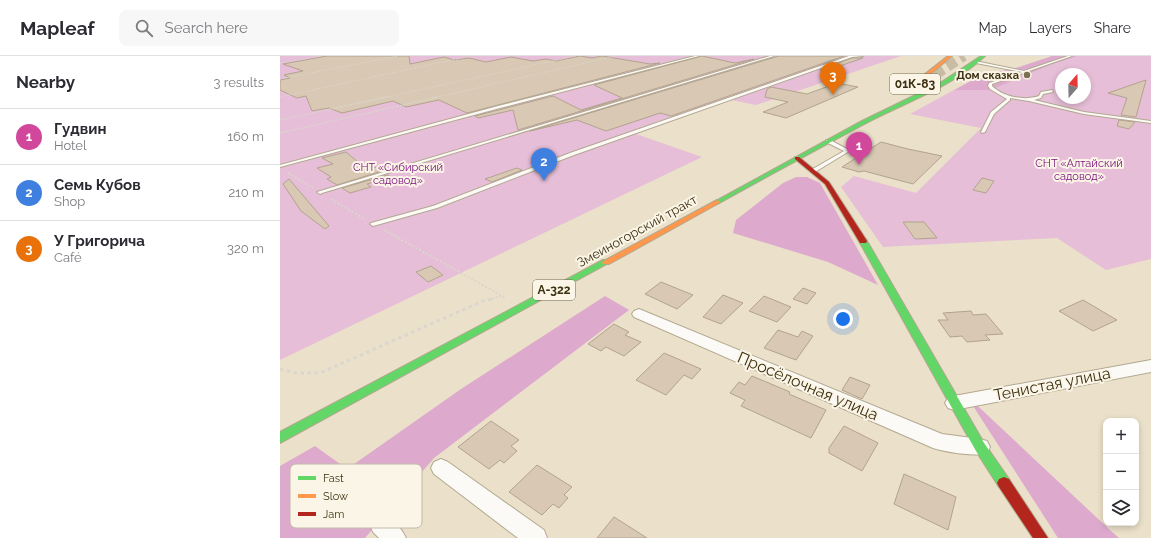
<!DOCTYPE html>
<html lang="en">
<head>
<meta charset="utf-8">
<style>
	:root { --surface:#fff; --page:#f7f7f7; --text:#2b2b33; --muted:#7c7c81; --line:#e1e1e2; --accent:#7b6e52 }
	body { margin:0; font-family:Raleway,sans-serif; background:var(--page); color:var(--text) }
	.controls { position:absolute; right:12px; bottom:12px; display:grid; overflow:hidden; border-radius:8px; box-shadow:0 2px 6px #0003 }
	.controls button { width:36px; height:36px; display:grid; place-items:center; padding:0; border:0; border-bottom:1px solid var(--line); background:var(--surface); color:var(--text); font:20px sans-serif }
	.compass { position:absolute; left:775px; top:12px; width:36px; height:36px; border-radius:50%; background:var(--surface); box-shadow:0 2px 6px #0003; rotate:20deg }
	.you { position:absolute; left:563px; top:263px; width:14px; height:14px; margin:-10px; border:3px solid #fff; border-radius:50%; background:#1a73e8; box-shadow:0 0 0 6px #1a73e833 }
	.badge { display:grid; place-items:center; width:26px; height:26px; border-radius:50%; background:var(--accent); color:#fff; font-size:13px; font-weight:700 }
	.pin { position:absolute; translate:-50% -33px; filter:drop-shadow(0 1px 2px #0008) }
	.pin::after { content:''; position:absolute; top:21px; width:14px; height:12px; background:inherit; clip-path:polygon(0 0,100% 0,50% 100%) }
	.list { margin:0; padding:0; list-style:none }
	h2 { display:flex; justify-content:space-between; align-items:center; height:52px; margin:0; padding:0 16px; font-size:17px }
	h2 small { font-size:13px; font-weight:400; color:var(--muted) }
	.list li { display:grid; grid-template-columns:26px 1fr auto; gap:12px; align-items:center; box-sizing:border-box; height:56px; padding:0 16px; border-top:1px solid var(--line) }
	.list b { display:block; font-size:15px; white-space:nowrap }
	.list p { margin:0; font-size:13px; white-space:nowrap; color:var(--muted) }
	.list em { font-size:13px; font-style:normal; color:var(--muted) }
	.icon { flex:none; width:22px; height:22px; fill:none; stroke:currentColor; stroke-width:2; stroke-linecap:round; stroke-linejoin:round }
	.map { position:relative; flex:none; width:871px; height:482px; overflow:hidden }
	header { display:flex; align-items:center; gap:24px; box-sizing:border-box; height:56px; padding:0 20px; background:var(--surface); border-bottom:1px solid var(--line) }
	header strong { font-size:19px }
	nav { display:flex; gap:22px; margin-inline-start:auto; font-size:14px }
	.search { width:280px; height:36px; background:var(--page); display:flex; align-items:center; gap:10px; box-sizing:border-box; padding:0 14px; border-radius:8px; color:var(--muted); font-size:15px }
	main { display:flex }
	aside { flex:1; background:var(--surface) }
	.map>svg:first-child { display:block }
</style>
</head>
<body>
<header>
<strong>Mapleaf</strong>
<div class="search"><svg class="icon" aria-label="search" viewBox="0 0 24 24"><circle cx="10" cy="10" r="6"/><path d="M15 15l6 6"/></svg>Search here</div>
<nav><a>Map</a><a>Layers</a><a>Share</a></nav>
</header>
<main>
<aside>
<h2>Nearby<small>3 results</small></h2>
<ul class="list">
<li><span class="badge" style="background:#d1479c">1</span><div><b>Гудвин</b><p>Hotel</p></div><em>160 m</em></li>
<li><span class="badge" style="background:#3f7fe0">2</span><div><b>Семь Кубов</b><p>Shop</p></div><em>210 m</em></li>
<li><span class="badge" style="background:#e8710a">3</span><div><b>У Григорича</b><p>Café</p></div><em>320 m</em></li>
</ul>
</aside>
<div class="map">
<svg width="871" height="482" viewBox="0 0 871 482">
	<rect width="100%" height="100%" fill="#ebe0c9"/>
	<g fill="#e6bed7" fill-rule="evenodd">
		<path d="M0,0H621L476,49L451,44L356,78L422,101L0,304Z"/>
		<path d="M796,0H871V203L826,214L777,182L603,191L561,131L574,120L636,137L701,72L630,58L674,34H711L770,9ZM781,18H805V42H781Z"/>
	</g>
	<g fill="#ddaace">
		<path d="M772,0H797L770,9L711,34H674L702,19L736,12Z"/>
		<path d="M516,121H527L540,127L598,229L548,206L453,177L456,164L503,127Z"/>
		<path d="M325,240L349,254L154,402L85,482H0V410L35,390L67,413L181,333Z"/>
		<path d="M686,339L831,475L839,482H778Z"/>
	</g>
	<g fill="#d9c9b4" stroke="#b2a38e">
		<path d="M47,0H129L130,8L164,1L174,4L189,2L206,6L231,1L253,5L266,3L276,5L300,0L312,2L322,0L370,8L380,7L187,57L159,44L126,51L113,45L62,57L49,52L32,55L26,40L17,42L0,34V24L10,22L4,19L23,15L3,8Z"/>
		<path d="M422,0L455,7L474,3L238,74L233,54L198,62L195,60L273,40L301,54L342,42L314,29Z"/>
		<path d="M499,0H564L391,60L380,57L326,75L297,64L250,75Z"/>
		<path d="M572,2H583L545,15L540,14Z"/>
		<path d="M866,24L856,61L841,59L847,42L828,37Z"/>
		<path d="M557,27L578,31L506,62L483,56L508,46L485,41L487,33L491,31L527,38Z"/>
		<path d="M839,64L855,66L849,73L837,70Z"/>
		<path d="M601,86L628,93L662,100L633,128L584,115L579,116L562,111Z"/>
		<path d="M66,96L86,113L97,111L102,115L57,129L47,123L51,121L37,112L53,108L42,102Z"/>
		<path d="M237,112L242,114L212,126L205,123Z"/>
		<path d="M107,119L111,121L87,128L91,131L70,137L62,132Z"/>
		<path d="M702,122L714,125L706,137L693,134Z"/>
		<path d="M9,123L49,170L45,173L21,155L3,128Z"/>
		<path d="M623,166H644L657,182L635,183Z"/>
		<path d="M151,210L163,219L148,226L136,216Z"/>
		<path d="M381,226L413,239L397,253L365,238Z"/>
		<path d="M523,232L536,237L527,248L513,243Z"/>
		<path d="M443,239L463,247L441,268L423,261Z"/>
		<path d="M484,240L511,251L497,266L469,255Z"/>
		<path d="M803,244L837,264L813,275L779,255Z"/>
		<path d="M691,255L693,259L706,258L723,278L705,279L710,284L687,286L682,280L670,281L658,264H668L663,257Z"/>
		<path d="M334,268L349,276L345,279L361,286L344,300L326,291L321,295L308,288Z"/>
		<path d="M498,274L518,281L522,275L533,280L516,304L484,292Z"/>
		<path d="M384,297L421,313L412,323L404,319L386,339L356,324Z"/>
		<path d="M472,320L510,336L509,338L546,354L531,382L461,350L465,344L450,337L459,326L465,329Z"/>
		<path d="M570,321L590,329L582,343L562,334Z"/>
		<path d="M211,365L239,384L231,390L237,395L224,407L220,404L209,413L178,391Z"/>
		<path d="M564,370L598,387L582,415L549,397V392Z"/>
		<path d="M257,409L292,431L284,439L288,442L279,452L273,448L262,459L229,436Z"/>
		<path d="M624,418L676,441L668,474L614,448Z"/>
		<path d="M334,461L367,482H317Z"/>
	</g>
	<g fill="none" stroke-linecap="round" stroke-linejoin="round">
		<path stroke="#c8bda4" stroke-width="10" stroke-dasharray="10 5" stroke-linecap="butt" d="M655,19L684,0"/>
		<defs>
			<g id="lane">
				<path d="M415,0H419L220,52L0,111V109L218,50Z"/>
				<path d="M490,0H494L42,137L40,138L37,136Z"/>
				<path d="M569,0H583L572,1L294,99L157,152L93,170L90,168L91,167L153,150L290,97Z"/>
				<path d="M788,0H792L712,28V30C723,41 744,45 759,40L761,36L772,34L773,36L763,38L761,42L754,44L804,56L871,65V67L804,58L749,45L730,42V44L714,58L705,76L702,77L701,76L711,56L727,43L710,33L708,30L709,27L742,16L696,7L695,5L744,15Z"/>
				<path d="M546,84H550L567,93L577,87L581,88L535,116H531V114L564,95L546,86Z"/>
			</g>
			<g id="street">
				<path d="M359,253L662,378L700,383L707,385L710,391L707,397C694,401 666,396 653,392L354,261L352,258L354,255Z"/>
				<path d="M871,304V316L674,354L668,352L665,347L668,342L674,340Z"/>
				<path d="M161,403L168,406L264,474L267,482H238L154,418L151,412L154,406Z"/>
				<path d="M101,459C112,463 121,471 126,482H99L93,476L90,469L93,462Z"/>
			</g>
			<g id="fast">
				<path d="M701,0H705C672,31 626,46 586,67C537,93 488,120 439,147L437,148L434,146L582,65L660,27Z"/>
				<path d="M580,183H586L587,185L704,387L729,423L731,427L729,431L724,433L719,431L696,395L579,185Z"/>
				<path d="M323,204H329L330,206L0,387V376Z"/>
			</g>
			<g id="slow">
				<path d="M668,0H672L631,34H627V32Z"/>
				<path d="M437,144L440,146L439,147L329,208H323L322,206Z"/>
			</g>
			<g id="jam">
				<path d="M515,101H519L549,126L587,185L586,187H580L545,128L515,103Z"/>
				<path d="M724,421L729,423L768,482H753L719,431L717,427L719,423Z"/>
			</g>
		</defs>
		<use href="#lane" stroke="#b3a890" stroke-width="2"/>
		<use href="#street" stroke="#b3a890" stroke-width="2"/>
		<use href="#fast" stroke="#b3a890" stroke-width="2"/>
		<use href="#slow" stroke="#b3a890" stroke-width="2"/>
		<use href="#jam" stroke="#b3a890" stroke-width="2"/>
		<g stroke="#dad7ce" stroke-width="1" stroke-dasharray="1.5 1.5" stroke-linecap="butt">
			<path d="M0,7L42,0"/>
			<path d="M0,23L118,0"/>
			<path d="M0,41L191,0"/>
			<path d="M102,42L296,0"/>
			<path d="M153,42L336,0"/>
		</g>
		<g stroke="#dad7ce" stroke-width="1.5" stroke-dasharray="1.5 1.5" stroke-linecap="butt">
			<path d="M0,64L107,41"/>
			<path d="M0,77L158,41"/>
		</g>
		<g stroke="#dad7ce" stroke-width="2" stroke-dasharray="2 2" stroke-linecap="butt">
			<path d="M8,117L33,132"/>
			<path d="M51,143L86,164"/>
			<path d="M104,174L226,242"/>
			<path d="M208,244L221,240"/>
		</g>
		<path stroke="#dad7ce" stroke-width="3" stroke-dasharray="3.5 3.5" stroke-linecap="butt" d="M0,313L16,317H40L203,245L212,243"/>
		<use href="#lane" fill="#fcfaf7" fill-rule="evenodd"/>
		<use href="#street" fill="#fcfaf7" fill-rule="evenodd"/>
		<use href="#fast" fill="#63d668" fill-rule="evenodd"/>
		<use href="#slow" fill="#ff974d" fill-rule="evenodd"/>
		<use href="#jam" fill="#b3261e" fill-rule="evenodd"/>
	</g>
	<circle fill="#7b6e52" stroke="#fbf5e7" stroke-width="1.5" cx="747" cy="19" r="4"/>
	<g text-anchor="middle" dominant-baseline="central" stroke-width="4" stroke-linejoin="round" paint-order="stroke">
		<g font-size="11" font-weight="bold" fill="#3e3112" stroke="#fbf5e7" text-anchor="end">
			<text x="739" y="19">Дом сказка</text>
		</g>
		<g font-size="11" fill="#780d7d" stroke="#fbf5e7">
			<text x="799" y="107">СНТ «Алтайский<tspan x="799" dy="13">садовод»</tspan></text>
			<text x="118" y="111">СНТ «Сибирский<tspan x="118" dy="13">садовод»</tspan></text>
		</g>
		<g fill="#fbf5e7" stroke="#776c52" stroke-width="1">
			<rect x="610" y="18" width="50" height="20" rx="3"/>
			<rect x="253" y="224" width="42" height="20" rx="3"/>
		</g>
		<g font-size="12" font-weight="bold" fill="#3e3112">
			<text x="635" y="28">01К-83</text>
			<text x="274" y="234">А-322</text>
		</g>
		<g font-size="13" fill="#3e3112" stroke="#fbf5e7">
			<text transform="translate(357 175) rotate(-29)">Змеиногорский тракт</text>
		</g>
		<g font-size="16" fill="#3e3112" stroke="#fbf5e7">
			<text transform="translate(772 328) rotate(-11)">Тенистая улица</text>
			<text transform="translate(528 330) rotate(23)">Просёлочная улица</text>
		</g>
	</g>
	<rect x="10" y="408" width="132" height="64" rx="6" fill="#fbf5e7" stroke="#c2baa7" stroke-width="1"/>
	<rect x="18" y="420" width="18" height="4" fill="#63d668"/>
	<rect x="18" y="438" width="18" height="4" fill="#ff974d"/>
	<rect x="18" y="456" width="18" height="4" fill="#b3261e"/>
	<g font-size="11" fill="#3e3112">
		<text x="43" y="426">Fast</text>
		<text x="43" y="444">Slow</text>
		<text x="43" y="462">Jam</text>
	</g>
</svg>
<div class="controls">
<button>+</button>
<button>−</button>
<button><svg class="icon" aria-label="layers" viewBox="0 0 24 24"><path d="M12 4l9 5-9 5-9-5zM3 14l9 5 9-5"/></svg></button>
</div>
<svg class="compass" viewBox="-18 -18 36 36"><path d="M0-13l5 13h-10z" fill="#e53935"/><path d="M0 13l5-13h-10z" fill="#7c7c81"/></svg>
<div class="you"></div>
<div class="pin badge" style="left:579px;top:109px;background:#d1479c">1</div>
<div class="pin badge" style="left:264px;top:125px;background:#3f7fe0">2</div>
<div class="pin badge" style="left:553px;top:39px;background:#e8710a">3</div>
</div>
</main>
</body>
</html>
